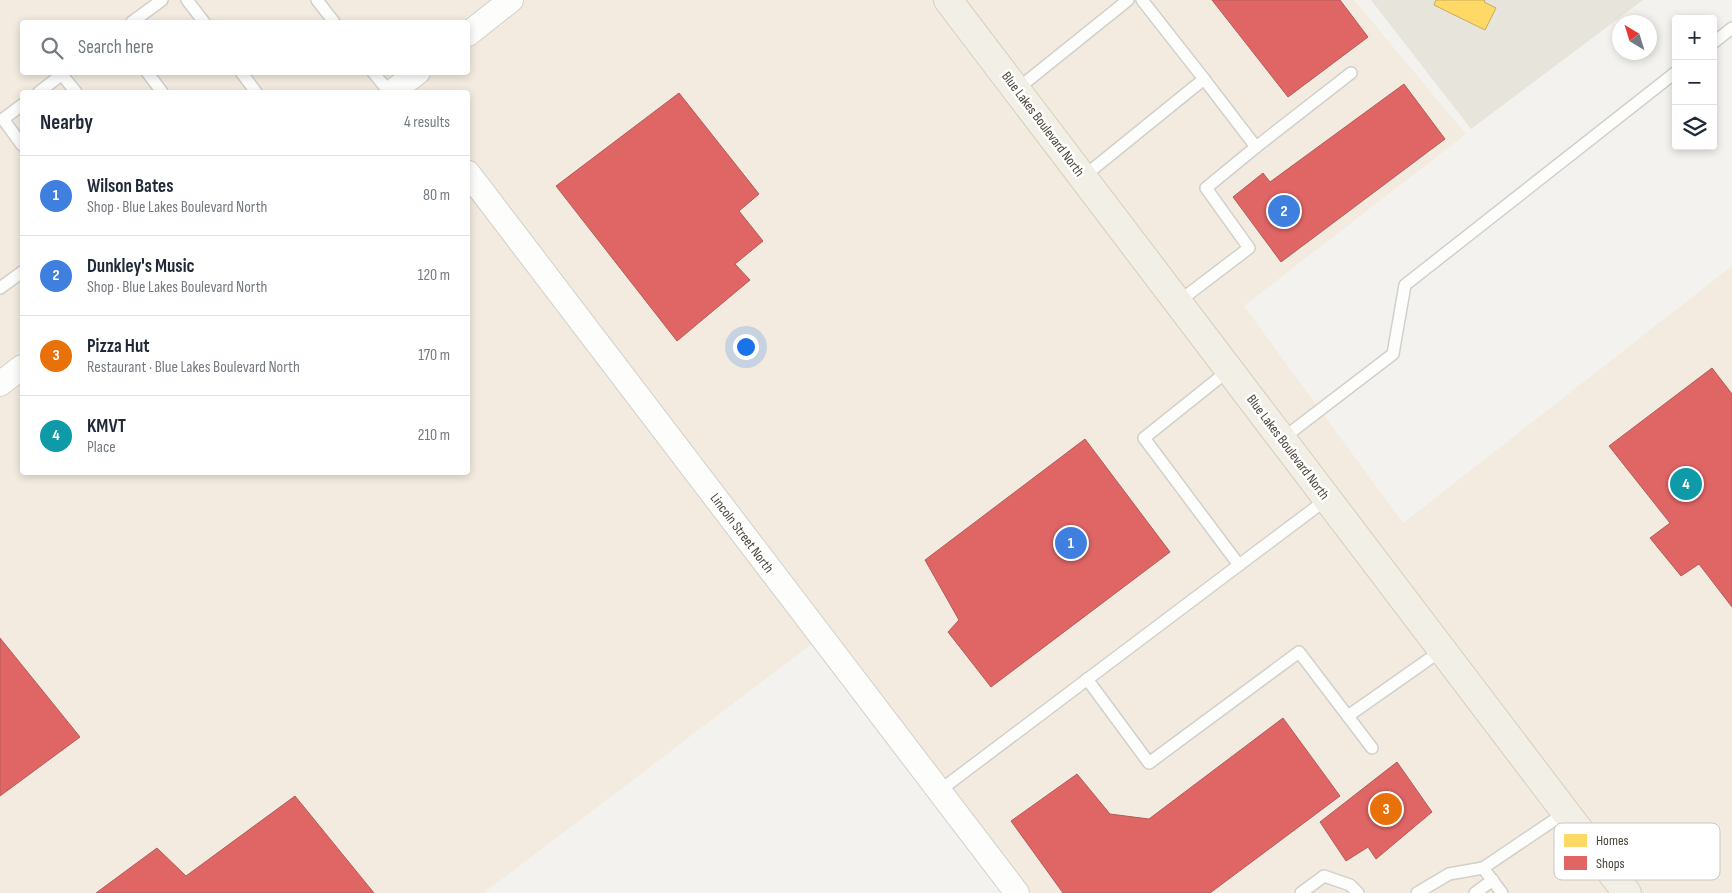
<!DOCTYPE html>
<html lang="en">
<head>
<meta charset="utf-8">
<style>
	:root { --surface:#fff; --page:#f6f6f7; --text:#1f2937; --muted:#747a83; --line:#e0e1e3; --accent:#868178 }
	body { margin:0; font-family:"Sofia Sans Condensed",sans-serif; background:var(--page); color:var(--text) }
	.controls { position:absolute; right:15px; top:15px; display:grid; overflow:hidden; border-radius:5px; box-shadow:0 2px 8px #0003 }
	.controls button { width:45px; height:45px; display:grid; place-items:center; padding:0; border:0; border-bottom:1px solid var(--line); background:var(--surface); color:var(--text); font:25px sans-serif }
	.compass { position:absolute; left:1612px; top:15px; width:45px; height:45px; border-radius:50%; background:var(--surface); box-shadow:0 2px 8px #0003; rotate:322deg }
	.you { position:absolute; left:745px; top:346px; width:18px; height:18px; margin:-12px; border:4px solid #fff; border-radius:50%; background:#1a73e8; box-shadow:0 0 0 8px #1a73e833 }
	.badge { display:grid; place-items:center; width:32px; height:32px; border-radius:50%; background:var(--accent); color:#fff; font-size:16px; font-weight:700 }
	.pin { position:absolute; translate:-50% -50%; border:2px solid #fff; box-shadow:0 1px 5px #0006 }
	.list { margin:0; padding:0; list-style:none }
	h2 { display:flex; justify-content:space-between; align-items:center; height:65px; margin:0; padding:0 20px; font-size:21px }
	h2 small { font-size:16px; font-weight:400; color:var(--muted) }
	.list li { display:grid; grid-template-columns:32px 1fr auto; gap:15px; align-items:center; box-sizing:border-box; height:80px; padding:0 20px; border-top:1px solid var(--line) }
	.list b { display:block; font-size:19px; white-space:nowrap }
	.list p { margin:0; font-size:16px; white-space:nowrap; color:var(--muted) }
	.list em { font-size:16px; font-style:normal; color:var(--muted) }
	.icon { flex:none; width:28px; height:28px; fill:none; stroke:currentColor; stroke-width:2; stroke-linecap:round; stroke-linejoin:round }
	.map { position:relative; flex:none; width:1732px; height:893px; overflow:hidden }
	.search { position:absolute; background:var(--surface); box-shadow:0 2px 8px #0003; left:20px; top:20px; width:450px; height:55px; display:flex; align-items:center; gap:12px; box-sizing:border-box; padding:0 18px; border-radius:5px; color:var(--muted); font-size:19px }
	.panel { position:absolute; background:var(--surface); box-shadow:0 2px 8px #0003; left:20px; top:90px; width:450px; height:385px; border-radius:5px }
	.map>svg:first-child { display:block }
</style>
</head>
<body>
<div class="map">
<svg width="1732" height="893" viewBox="0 0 1732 893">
	<rect width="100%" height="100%" fill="#f4f2ee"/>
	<path fill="#e7e4dc" d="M1371,0H1643L1471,129Z"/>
	<path fill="#f3ebdf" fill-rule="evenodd" d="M0,0H1354L1466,134L1244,306L1403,523L1732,266V893H1028L830,630L484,893H0ZM22,22H468V72H22ZM22,92H468V472H22Z"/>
	<path fill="#ffd966" stroke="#c9ac58" d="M1436,0H1485L1484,2L1496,8L1485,30L1434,5Z"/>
	<g fill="#e06666" stroke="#b35c58">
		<path d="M1212,0H1340L1368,37L1288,97Z"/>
		<path d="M1404,84L1445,139L1281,262L1233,197L1263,173L1270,182Z"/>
		<path d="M679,93L759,194L739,211L763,241L735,264L750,280L677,341L556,186Z"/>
		<path d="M1712,368L1732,394V607L1699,564L1681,576L1650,538L1670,523L1609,446Z"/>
		<path d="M1085,439L1170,552L991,687L948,632L959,620L925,560Z"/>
		<path d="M0,638L80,737L0,796Z"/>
		<path d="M1283,718L1340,796L1210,893H1063L1011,821L1077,774L1110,814L1149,819Z"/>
		<path d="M1397,762L1432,812L1376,859L1368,847L1346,861L1320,822Z"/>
		<path d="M295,796L374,893H96L157,848L186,876Z"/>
	</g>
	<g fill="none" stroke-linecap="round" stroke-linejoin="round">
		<defs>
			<g id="service">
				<path d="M187,0L204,22"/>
				<path d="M317,0L334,22"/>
				<path d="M132,22L162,0"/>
				<path d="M1713,43L1732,28"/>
				<path d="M147,72L162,92"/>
				<path d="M241,72L256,92"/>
				<path d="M373,72L389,92"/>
				<path d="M62,75L76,92"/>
				<path d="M1204,79L1256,147L1351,73"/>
				<path d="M1016,90L1128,0"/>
				<path d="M39,92L65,72"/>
				<path d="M22,105L3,119L22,145"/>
				<path d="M1083,177L1204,79L1142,0"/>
				<path d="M0,288L22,272"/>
				<path d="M1178,302L1249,248L1206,188L1256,147"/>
				<path d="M1282,439L1393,354L1405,285L1676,72"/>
				<path d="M1239,565L1327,499"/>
				<path d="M1087,679L1149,763L1299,652L1372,748"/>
				<path d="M1348,716L1442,650"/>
				<path d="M939,791L1239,565L1144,438L1229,370"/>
				<path d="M1483,868L1502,893"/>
				<path d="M1301,893L1324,876L1350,885L1358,893"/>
				<path d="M1417,893L1449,874L1483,868L1566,812"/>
				<path d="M1475,893L1493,880"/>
			</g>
			<g id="minor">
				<path d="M468,34L511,0"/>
				<path d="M392,92L418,72"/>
				<path d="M468,173L1017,893"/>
				<path d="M0,384L22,367"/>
			</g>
			<path id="primary" d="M948,0L1627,893"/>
		</defs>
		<use href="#service" stroke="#d2d0cb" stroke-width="14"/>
		<use href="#minor" stroke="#d2d0cb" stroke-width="26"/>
		<use href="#primary" stroke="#d6cebb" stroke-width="30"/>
		<use href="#service" stroke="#fdfdfc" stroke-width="11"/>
		<use href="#minor" stroke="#fdfdfc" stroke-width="24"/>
		<use href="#primary" stroke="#f2efe6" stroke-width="28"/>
	</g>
	<g text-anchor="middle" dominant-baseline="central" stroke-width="5" stroke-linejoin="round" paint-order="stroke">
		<g font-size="14" fill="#4b4439" stroke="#fff">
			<text transform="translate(1043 124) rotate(53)">Blue Lakes Boulevard North</text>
			<text transform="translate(1288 447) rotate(53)">Blue Lakes Boulevard North</text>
			<text transform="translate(742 533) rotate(53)">Lincoln Street North</text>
		</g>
	</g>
	<rect x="1554" y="823" width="166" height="57" rx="8" fill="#fff" stroke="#c9c7c4" stroke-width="1"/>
	<rect x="1564" y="834" width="23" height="13" fill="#ffd966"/>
	<rect x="1564" y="856" width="23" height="14" fill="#e06666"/>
	<g font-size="14" fill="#4b4439">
		<text x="1596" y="845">Homes</text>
		<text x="1596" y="868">Shops</text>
	</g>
</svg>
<div class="controls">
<button>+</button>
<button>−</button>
<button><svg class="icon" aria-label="layers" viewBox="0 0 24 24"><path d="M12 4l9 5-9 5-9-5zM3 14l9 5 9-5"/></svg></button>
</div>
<svg class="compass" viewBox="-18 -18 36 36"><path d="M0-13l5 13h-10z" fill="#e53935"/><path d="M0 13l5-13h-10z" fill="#747a83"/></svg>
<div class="you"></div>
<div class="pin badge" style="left:1071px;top:543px;background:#3f7fe0">1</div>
<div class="pin badge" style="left:1284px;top:211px;background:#3f7fe0">2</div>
<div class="pin badge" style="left:1386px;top:809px;background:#e8710a">3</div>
<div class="pin badge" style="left:1686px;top:484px;background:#0f9aa8">4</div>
<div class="search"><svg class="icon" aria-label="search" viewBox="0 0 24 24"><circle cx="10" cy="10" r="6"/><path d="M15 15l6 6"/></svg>Search here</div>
<section class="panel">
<h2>Nearby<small>4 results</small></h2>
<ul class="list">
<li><span class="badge" style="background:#3f7fe0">1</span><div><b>Wilson Bates</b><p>Shop · Blue Lakes Boulevard North</p></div><em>80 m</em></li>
<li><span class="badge" style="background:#3f7fe0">2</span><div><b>Dunkley's Music</b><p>Shop · Blue Lakes Boulevard North</p></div><em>120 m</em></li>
<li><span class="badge" style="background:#e8710a">3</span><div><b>Pizza Hut</b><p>Restaurant · Blue Lakes Boulevard North</p></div><em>170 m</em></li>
<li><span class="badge" style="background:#0f9aa8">4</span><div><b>KMVT</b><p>Place</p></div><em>210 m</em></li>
</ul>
</section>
</div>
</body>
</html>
